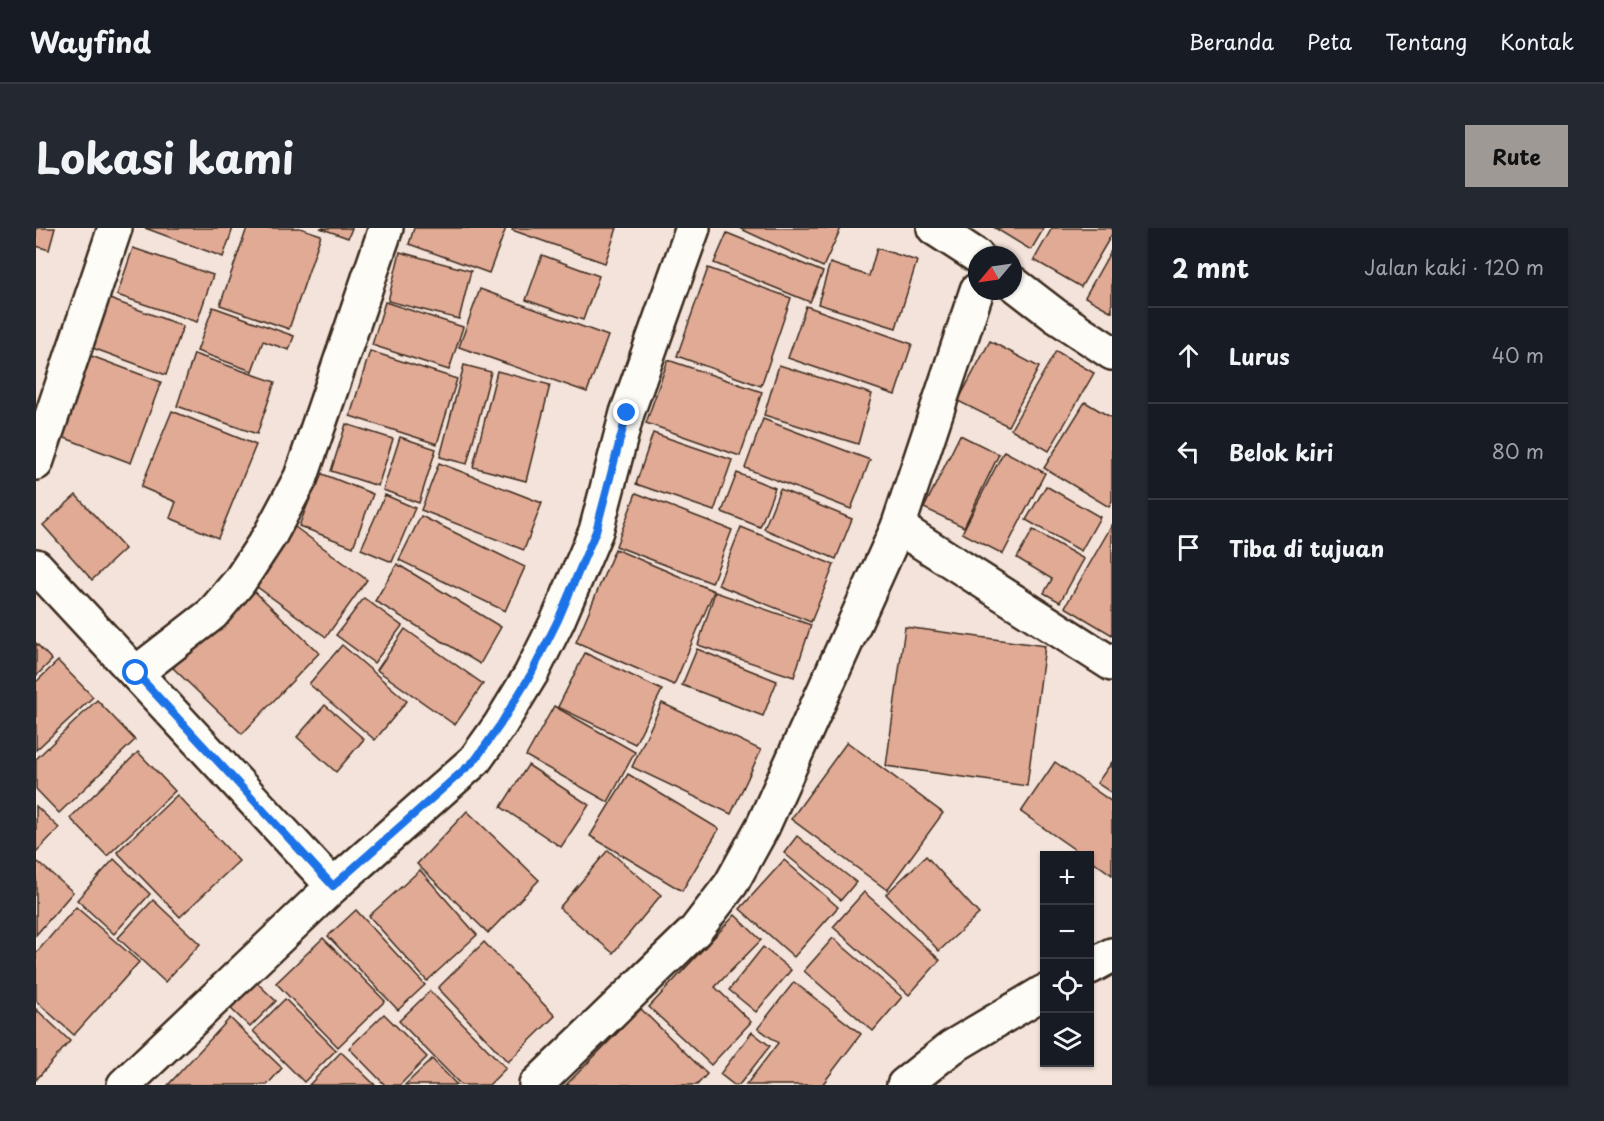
<!DOCTYPE html>
<html lang="id">
<head>
<meta charset="utf-8">
<style>
	:root { --surface:#171b24; --page:#242831; --text:#f1f3f6; --muted:#9ea1a6; --line:#363941; --accent:#9f9995 }
	body { margin:0; font-family:"Playpen Sans",sans-serif; background:var(--page); color:var(--text) }
	.controls { position:absolute; right:18px; bottom:18px; display:grid; overflow:hidden; border-radius:0px; box-shadow:0 2px 4px #0004 }
	.controls button { width:54px; height:54px; display:grid; place-items:center; padding:0; border:0; border-bottom:2px solid var(--line); background:var(--surface); color:var(--text); font:30px sans-serif }
	.compass { position:absolute; left:932px; top:18px; width:54px; height:54px; border-radius:50%; background:var(--surface); box-shadow:0 2px 4px #0004; rotate:241deg }
	.stop { position:absolute; width:18px; height:18px; margin:-14px; border:4px solid #1a73e8; border-radius:50%; background:#fff }
	.stop.end { background:#1a73e8; border-color:#fff; box-shadow:0 2px 6px #0008 }
	.list { margin:0; padding:0; list-style:none }
	h2 { display:flex; justify-content:space-between; align-items:center; height:78px; margin:0; padding:0 24px; font-size:26px }
	h2 small { font-size:20px; font-weight:400; color:var(--muted) }
	.list li { display:grid; grid-template-columns:39px 1fr auto; gap:18px; align-items:center; box-sizing:border-box; height:96px; padding:0 24px; border-top:2px solid var(--line) }
	.list b { display:block; font-size:22px; white-space:nowrap }
	.list em { font-size:20px; font-style:normal; color:var(--muted) }
	.icon { flex:none; width:33px; height:33px; fill:none; stroke:currentColor; stroke-width:2; stroke-linecap:round; stroke-linejoin:round }
	.map { position:relative; flex:none; width:1076px; height:857px; overflow:hidden; border-radius:0px }
	header { display:flex; align-items:center; gap:36px; box-sizing:border-box; height:84px; padding:0 30px; background:var(--surface); border-bottom:2px solid var(--line) }
	header strong { font-size:28px }
	nav { display:flex; gap:33px; margin-inline-start:auto; font-size:21px }
	.intro { display:flex; align-items:center; justify-content:space-between; box-sizing:border-box; height:144px; padding:0 36px }
	h1 { margin:0; font-size:42px }
	.button { padding:15px 27px; border-radius:0px; background:var(--accent); color:#111; font-size:21px; font-weight:700 }
	main { display:flex; gap:36px; padding:0 36px }
	aside { flex:1; background:var(--surface); border-radius:0px; box-shadow:0 2px 4px #0004 }
	.map>svg:first-child { display:block }
</style>
</head>
<body>
<header>
<strong>Wayfind</strong>
<nav><a>Beranda</a><a>Peta</a><a>Tentang</a><a>Kontak</a></nav>
</header>
<div class="intro"><h1>Lokasi kami</h1><a class="button">Rute</a></div>
<main>
<div class="map">
<svg width="1076" height="857" viewBox="0 0 1076 857">
	<rect width="100%" height="100%" fill="#f4e3da"/>
	<filter id="ink" filterUnits="userSpaceOnUse"><feTurbulence type="fractalNoise" baseFrequency=".0167" numOctaves="2"/><feDisplacementMap in="SourceGraphic" scale="12" xChannelSelector="R" yChannelSelector="G"/><feConvolveMatrix kernelMatrix="1 2 1 2 8 2 1 2 1" color-interpolation-filters="sRGB"/></filter>
	<g filter="url(#ink)">
		<g fill="#e0aa95" stroke="#3b2a1e" stroke-width="1.5">
			<path d="M0,0H19L13,22L0,18Z"/>
			<path d="M109,0H197L187,29Z"/>
			<path d="M211,0H264L285,7L253,101L184,77Z"/>
			<path d="M284,0H316L312,10Z"/>
			<path d="M378,0H470L453,45L373,16Z"/>
			<path d="M477,0H581L569,35L476,2Z"/>
			<path d="M703,0H805L787,39Z"/>
			<path d="M959,0H1008L995,22Z"/>
			<path d="M1016,0H1076V6L1045,59L998,32Z"/>
			<path d="M691,5L787,44L774,74L678,35Z"/>
			<path d="M97,20L177,47L161,94L81,67Z"/>
			<path d="M841,20L881,33L860,100L782,76L794,35L833,48Z"/>
			<path d="M1076,21V84L1049,69Z"/>
			<path d="M364,24L435,43L423,91L352,73Z"/>
			<path d="M506,27L563,48L547,92L490,72Z"/>
			<path d="M672,40L755,70L725,158L641,128Z"/>
			<path d="M444,61L572,108L551,164L423,119Z"/>
			<path d="M71,70L147,98L130,147L54,119Z"/>
			<path d="M349,74L427,99L413,142L336,117Z"/>
			<path d="M770,78L876,116L859,167L752,130Z"/>
			<path d="M177,79L258,108L253,122L227,113L216,143L161,123Z"/>
			<path d="M954,113L1003,139L972,198L922,173Z"/>
			<path d="M334,123L421,151L401,216L314,188Z"/>
			<path d="M1020,123L1058,145L1013,223L975,201Z"/>
			<path d="M50,126L125,154L95,235L21,207Z"/>
			<path d="M158,126L239,154L221,206L141,178Z"/>
			<path d="M632,132L726,164L704,228L610,195Z"/>
			<path d="M428,137L455,144L431,236L404,229Z"/>
			<path d="M743,137L836,166L822,216L728,187Z"/>
			<path d="M461,143L514,157L490,253L437,239Z"/>
			<path d="M1049,174L1076,190V273L1073,279L1008,240Z"/>
			<path d="M136,183L220,217L182,310L134,290L140,274L105,259Z"/>
			<path d="M727,191L834,232L815,281L709,240Z"/>
			<path d="M310,196L357,211L342,258L295,243Z"/>
			<path d="M617,205L696,232L678,283L600,256Z"/>
			<path d="M924,207L963,226L928,299L888,280Z"/>
			<path d="M364,209L400,221L383,275L347,262Z"/>
			<path d="M968,223L1009,245L967,326L926,305Z"/>
			<path d="M403,235L506,275L488,322L385,282Z"/>
			<path d="M284,245L337,266L317,319L263,298Z"/>
			<path d="M701,245L739,260L724,299L686,284Z"/>
			<path d="M1010,258L1064,289L1045,323L990,292Z"/>
			<path d="M744,261L816,291L800,331L728,301Z"/>
			<path d="M600,265L696,302L676,355L580,318Z"/>
			<path d="M40,267L89,321L56,352L7,297Z"/>
			<path d="M349,267L379,280L356,334L325,321Z"/>
			<path d="M385,288L489,339L469,383L363,332Z"/>
			<path d="M255,296L331,352L290,409L213,353Z"/>
			<path d="M1076,297V407L1029,379Z"/>
			<path d="M705,299L798,337L775,394L682,357Z"/>
			<path d="M997,302L1048,331L1024,374L1008,365L1016,351L981,330Z"/>
			<path d="M579,321L678,363L638,457L540,414Z"/>
			<path d="M361,336L465,399L444,436L339,373Z"/>
			<path d="M213,358L283,425L206,506L137,440Z"/>
			<path d="M679,364L775,397L758,449L662,417Z"/>
			<path d="M328,370L366,398L338,435L300,407Z"/>
			<path d="M869,399L1009,418L991,558L850,538Z"/>
			<path d="M369,401L447,456L419,497L341,442Z"/>
			<path d="M0,415L16,432L0,448Z"/>
			<path d="M306,417L371,473L339,512L273,456Z"/>
			<path d="M661,421L741,453L727,488L646,457Z"/>
			<path d="M549,425L626,462L599,516L522,479Z"/>
			<path d="M22,433L57,469L0,522V454Z"/>
			<path d="M61,472L99,512L23,585L0,561V531Z"/>
			<path d="M626,475L725,522L695,586L596,539Z"/>
			<path d="M289,477L328,511L300,544L261,509Z"/>
			<path d="M518,478L599,524L572,574L490,528Z"/>
			<path d="M811,514L907,585L851,662L755,591Z"/>
			<path d="M102,524L139,563L71,628L34,590Z"/>
			<path d="M1019,534L1076,574V647L1054,631V628H1048L985,584Z"/>
			<path d="M1076,534V565L1061,555Z"/>
			<path d="M492,537L553,577L525,619L465,579Z"/>
			<path d="M592,546L683,601L646,663L554,608Z"/>
			<path d="M141,567L203,633L144,689L81,624Z"/>
			<path d="M0,578L23,600L0,624Z"/>
			<path d="M431,583L503,652L452,705L381,636Z"/>
			<path d="M761,608L820,654L805,672L748,625Z"/>
			<path d="M572,622L625,667L577,725L523,680Z"/>
			<path d="M890,628L943,686L903,723L850,666Z"/>
			<path d="M78,631L114,666L78,706L41,672Z"/>
			<path d="M748,632L802,679L758,729L704,681Z"/>
			<path d="M2,634L37,664L0,707V636Z"/>
			<path d="M384,642L441,707L391,753L333,688Z"/>
			<path d="M828,664L904,732L873,767L797,699Z"/>
			<path d="M117,672L164,716L129,754L82,710Z"/>
			<path d="M40,679L103,734L38,807L0,773V725Z"/>
			<path d="M320,682L389,757L362,782L292,708Z"/>
			<path d="M699,687L725,712L679,759L715,794L675,837L613,779Z"/>
			<path d="M287,710L349,773L302,819L240,755Z"/>
			<path d="M797,710L866,769L837,803L768,743Z"/>
			<path d="M448,714L519,788L472,834L402,760Z"/>
			<path d="M727,719L755,742L720,784L693,762Z"/>
			<path d="M218,752L240,773L214,799L192,778Z"/>
			<path d="M758,754L825,806L786,857H710L742,815L722,800Z"/>
			<path d="M394,763L470,840L453,857H425L363,793Z"/>
			<path d="M249,771L300,822L268,854L217,803Z"/>
			<path d="M0,781L34,813L0,852Z"/>
			<path d="M605,781L671,846L661,857H530Z"/>
			<path d="M348,786L391,829L364,857H349L313,820Z"/>
			<path d="M194,790L246,840L231,857H132Z"/>
			<path d="M716,804L734,818L703,857H698L684,846Z"/>
			<path d="M305,824L339,857H273Z"/>
			<path d="M396,831L421,857H369Z"/>
		</g>
		<g fill="none" stroke-linecap="round" stroke-linejoin="round">
			<defs>
				<g id="minor">
					<path d="M898,0L941,28"/>
					<path d="M977,55L1020,88L1076,125"/>
					<path d="M0,235L79,0"/>
					<path d="M862,299L941,62"/>
					<path d="M0,338L297,658"/>
					<path d="M100,445L176,386L203,354L234,307L265,249L350,0"/>
					<path d="M1054,739L1076,727"/>
					<path d="M88,857L297,658L439,532L464,497L495,446L522,392L560,303L591,185L657,0"/>
					<path d="M500,857L659,703L695,656L727,598L862,299L1076,436"/>
					<path d="M868,857L916,819L1008,764"/>
				</g>
			</defs>
			<use href="#minor" stroke="#3b2a1e" stroke-width="38"/>
			<use href="#minor" stroke="#fdfcf7" stroke-width="33"/>
		</g>
	</g>
	<g fill="none" stroke-linecap="round" stroke-linejoin="round" filter="url(#ink)">
		<path stroke="#1a73e8" stroke-width="8" d="M100,445L297,658L439,532L464,497L495,446L522,392L560,303L591,185"/>
	</g>
</svg>
<div class="controls">
<button>+</button>
<button>−</button>
<button><svg class="icon" aria-label="locate" viewBox="0 0 24 24"><circle cx="12" cy="12" r="6"/><path d="M12 2v4M12 18v4M2 12h4M18 12h4"/></svg></button>
<button><svg class="icon" aria-label="layers" viewBox="0 0 24 24"><path d="M12 4l9 5-9 5-9-5zM3 14l9 5 9-5"/></svg></button>
</div>
<svg class="compass" viewBox="-18 -18 36 36"><path d="M0-13l5 13h-10z" fill="#e53935"/><path d="M0 13l5-13h-10z" fill="#9ea1a6"/></svg>
<div class="stop" style="left:100px;top:445px"></div>
<div class="stop end" style="left:591px;top:185px"></div>
</div>
<aside>
<h2>2 mnt<small>Jalan kaki · 120 m</small></h2>
<ul class="list">
<li><svg class="icon" aria-label="ahead" viewBox="0 0 24 24"><path d="M12 20V5M6 11l6-6 6 6"/></svg><div><b>Lurus</b></div><em>40 m</em></li>
<li><svg class="icon" aria-label="left" viewBox="0 0 24 24"><path d="M17 20v-9H6M10 6l-5 5 5 5"/></svg><div><b>Belok kiri</b></div><em>80 m</em></li>
<li><svg class="icon" aria-label="arrive" viewBox="0 0 24 24"><path d="M6 21V4h12l-3 4 3 4H6"/></svg><div><b>Tiba di tujuan</b></div></li>
</ul>
</aside>
</main>
</body>
</html>
